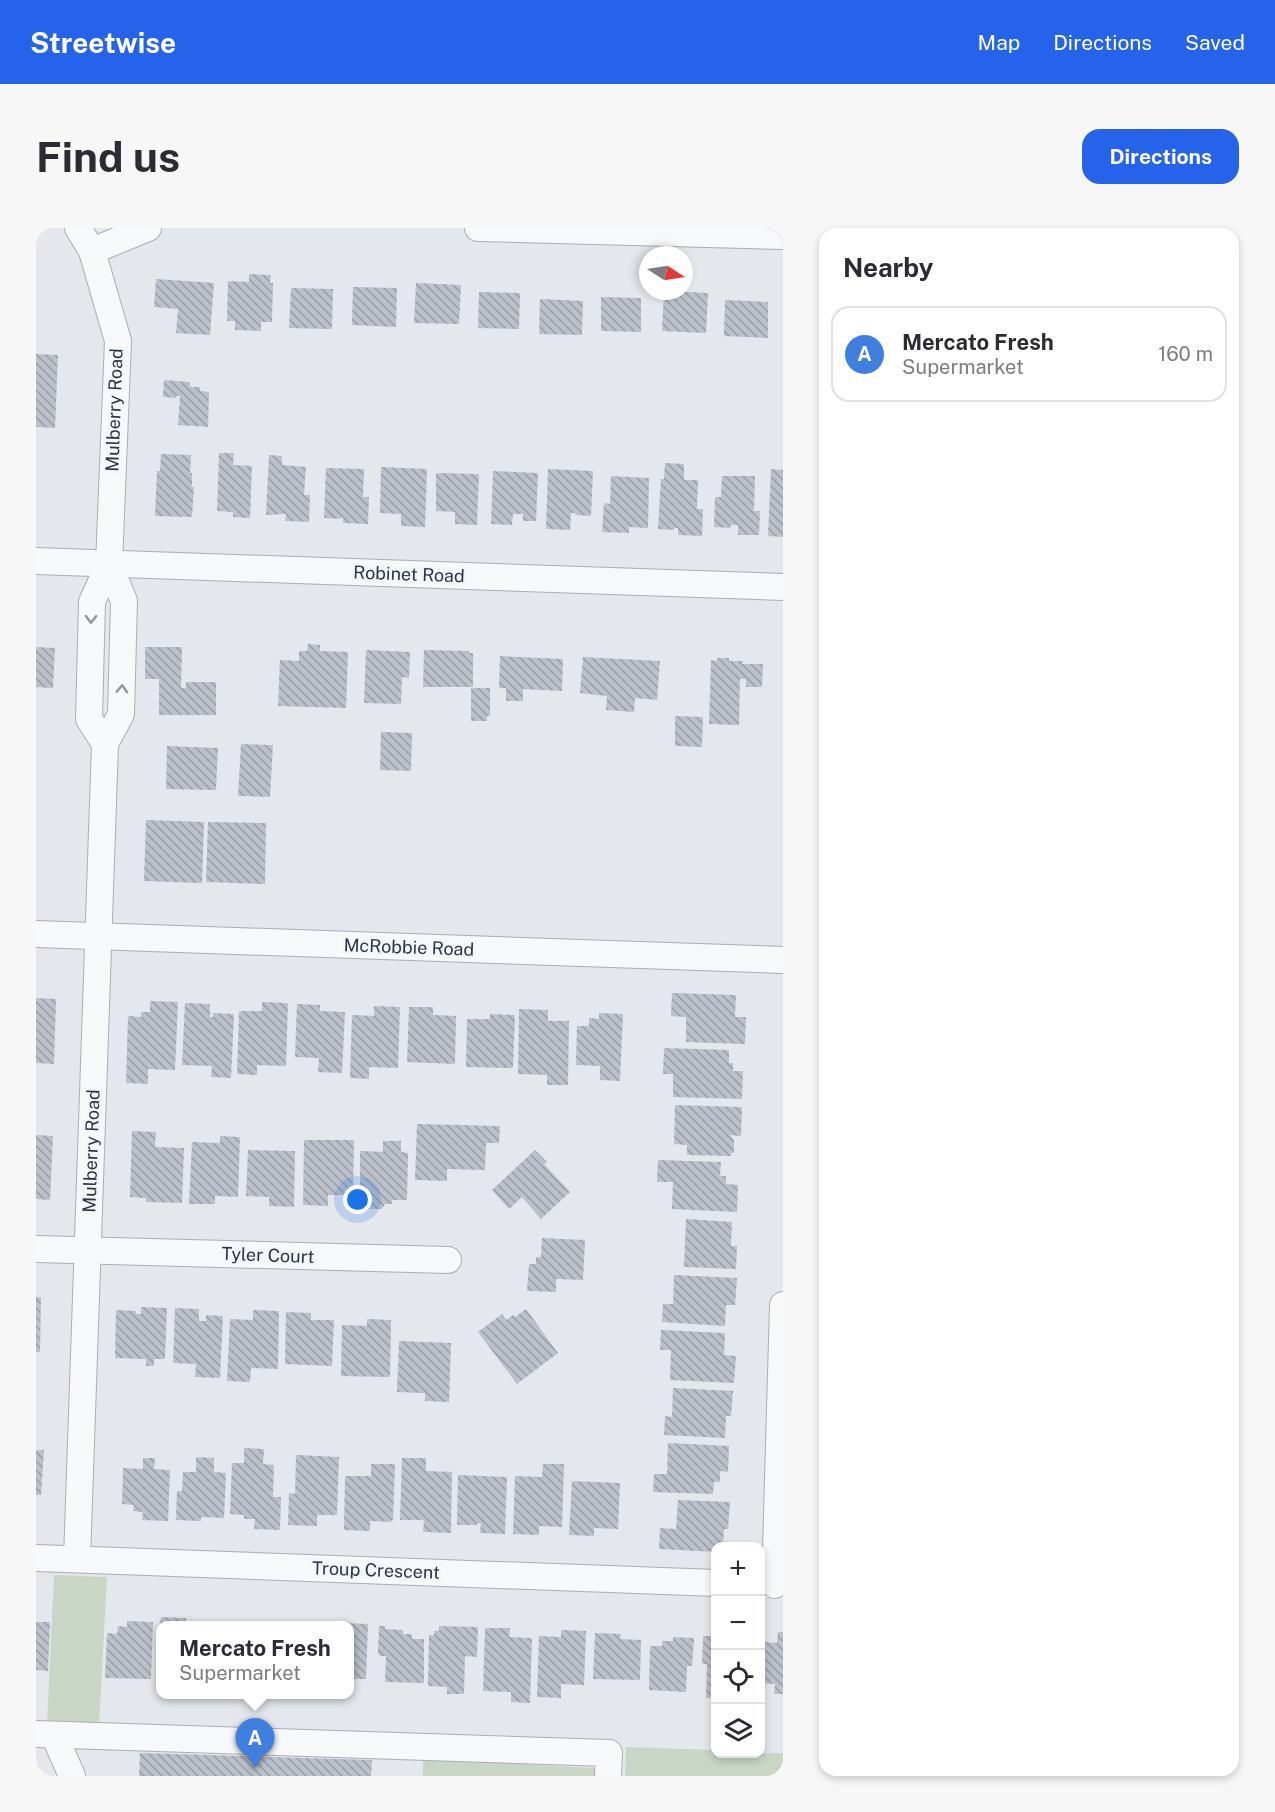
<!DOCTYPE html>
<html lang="en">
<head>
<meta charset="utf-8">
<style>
	:root { --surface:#fff; --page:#f7f7f7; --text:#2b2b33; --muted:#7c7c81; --line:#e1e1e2; --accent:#2563eb }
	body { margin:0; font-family:"Public Sans",sans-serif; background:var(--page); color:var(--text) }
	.controls { position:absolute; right:18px; bottom:18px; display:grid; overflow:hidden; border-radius:12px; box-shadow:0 3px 9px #0003 }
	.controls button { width:54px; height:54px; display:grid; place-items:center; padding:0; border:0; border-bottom:2px solid var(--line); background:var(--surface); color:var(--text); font:30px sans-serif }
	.compass { position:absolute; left:603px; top:18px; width:54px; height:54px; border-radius:50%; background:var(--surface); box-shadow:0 3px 9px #0003; rotate:102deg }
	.you { position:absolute; left:322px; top:972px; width:21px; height:21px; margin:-15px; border:4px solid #fff; border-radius:50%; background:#1a73e8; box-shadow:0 0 0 9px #1a73e833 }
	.badge { display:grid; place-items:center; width:39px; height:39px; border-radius:50%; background:var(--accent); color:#fff; font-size:20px; font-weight:700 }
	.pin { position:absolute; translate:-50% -50px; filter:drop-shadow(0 2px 3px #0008) }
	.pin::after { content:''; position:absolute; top:32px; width:21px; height:18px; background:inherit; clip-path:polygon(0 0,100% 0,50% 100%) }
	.popup { position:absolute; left:120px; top:1393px; width:198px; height:78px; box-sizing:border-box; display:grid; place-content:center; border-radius:12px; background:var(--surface); filter:drop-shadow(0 2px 4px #0005); font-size:20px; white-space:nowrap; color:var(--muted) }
	.popup b { font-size:22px; color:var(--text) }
	.popup::after { content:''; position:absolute; left:50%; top:100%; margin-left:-12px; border:12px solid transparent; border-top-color:var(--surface) }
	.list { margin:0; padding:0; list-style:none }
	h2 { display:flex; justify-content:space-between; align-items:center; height:78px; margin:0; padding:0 24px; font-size:26px }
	h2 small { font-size:20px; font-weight:400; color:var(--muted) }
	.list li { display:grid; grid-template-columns:39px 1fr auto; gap:18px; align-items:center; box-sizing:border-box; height:96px; margin:0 12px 12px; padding:0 12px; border:2px solid var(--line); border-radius:18px }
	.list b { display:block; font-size:22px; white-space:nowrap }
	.list p { margin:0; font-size:20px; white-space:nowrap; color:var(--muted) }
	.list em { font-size:20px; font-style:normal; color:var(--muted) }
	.icon { flex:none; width:33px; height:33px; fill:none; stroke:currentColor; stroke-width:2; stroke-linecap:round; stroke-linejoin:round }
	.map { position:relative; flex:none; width:747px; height:1548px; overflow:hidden; border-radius:18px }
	header { display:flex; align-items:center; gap:36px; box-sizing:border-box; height:84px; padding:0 30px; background:var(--accent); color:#fff }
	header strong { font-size:28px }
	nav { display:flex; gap:33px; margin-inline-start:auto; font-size:21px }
	.intro { display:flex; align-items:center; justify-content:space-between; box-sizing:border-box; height:144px; padding:0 36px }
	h1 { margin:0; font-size:42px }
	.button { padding:15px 27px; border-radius:18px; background:var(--accent); color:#fff; font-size:21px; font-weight:700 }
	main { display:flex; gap:36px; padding:0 36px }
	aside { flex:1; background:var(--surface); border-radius:18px; box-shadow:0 3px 9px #0003 }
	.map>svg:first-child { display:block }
</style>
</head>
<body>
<header>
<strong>Streetwise</strong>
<nav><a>Map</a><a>Directions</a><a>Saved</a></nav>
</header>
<div class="intro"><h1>Find us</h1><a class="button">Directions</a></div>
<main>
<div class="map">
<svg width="747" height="1548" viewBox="0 0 747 1548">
	<defs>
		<pattern id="building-back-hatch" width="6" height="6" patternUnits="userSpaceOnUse" patternTransform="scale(1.5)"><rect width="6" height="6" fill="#bbc0ca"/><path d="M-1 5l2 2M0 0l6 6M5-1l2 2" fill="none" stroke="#989da6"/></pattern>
	</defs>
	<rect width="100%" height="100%" fill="#e4e7ec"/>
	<g fill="#c9d6c5">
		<path d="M18,1347L71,1349L63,1498L11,1495Z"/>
		<path d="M590,1519L679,1522L680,1526L747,1525V1548H589Z"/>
		<path d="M397,1531L559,1540L558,1548H387V1534Z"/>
	</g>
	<g fill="url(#building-back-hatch)">
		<path d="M213,46L235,47L234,55H237L236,94H225V103L199,102V93H191L192,53L213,54Z"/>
		<path d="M120,51L178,55L174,107L140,105L142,81L118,79Z"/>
		<path d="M380,55L425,57L423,96L378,95Z"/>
		<path d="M317,59L361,60L360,99L316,97Z"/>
		<path d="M255,60L297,61L296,101L253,100Z"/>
		<path d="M628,63L672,65L670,105L626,103Z"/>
		<path d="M443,64L484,65L483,101L442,100Z"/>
		<path d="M565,69L605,70V104L565,103Z"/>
		<path d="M504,71L547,73L546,107L503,106Z"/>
		<path d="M689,72L732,74V110L688,108Z"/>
		<path d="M0,126L22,127L19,200L0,199Z"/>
		<path d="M128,152L154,154V159H164V163L173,164L172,199L142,197L144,168H140V170L127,169Z"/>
		<path d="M183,225H198L197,237L216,238L214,290L197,289V284L181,283Z"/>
		<path d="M125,226L155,227L154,245H156V259H158L156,289L119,288L121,243H124Z"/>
		<path d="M233,227L246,228V237L270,239L268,267H274L273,294L249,293L250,286L230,287Z"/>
		<path d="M629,235L648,236V252H662L661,281H667L666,308L642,307V300H638V302L622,301L625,251H628Z"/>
		<path d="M345,239L391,241L389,299L365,298V286L344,285Z"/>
		<path d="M290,240L328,241L327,269H333L332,296L307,295V289L304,291L288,290Z"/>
		<path d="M512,241L557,243L555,288L540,287L539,285H535L534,302L510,301Z"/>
		<path d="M735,241L747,242V309L732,308Z"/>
		<path d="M457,243L502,245L500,293H487V286H477L476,297L455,296Z"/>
		<path d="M400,245L443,246L441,297L419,296V284L400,283Z"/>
		<path d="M575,248L613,250L612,300L593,299V305L566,304L568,275L574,276Z"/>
		<path d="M686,248H719L718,283H724L723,307H702V297H695L694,300L678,299L679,269H685Z"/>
		<path d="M272,416L284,417V423L312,424L310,480L242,478L244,432L263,433V423H271Z"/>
		<path d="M0,419L19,420L17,460L0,459Z"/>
		<path d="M109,419H146L145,460H150V454H180V487H123V451H109Z"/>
		<path d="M330,422L374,424L373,450L366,449L365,476L328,475Z"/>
		<path d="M388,422L433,423V425H437V459H387Z"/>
		<path d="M464,428L527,431L526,463L487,461V473H470V460H463Z"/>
		<path d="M547,429L624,433L621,472L599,470L598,484L570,482L571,468L544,465Z"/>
		<path d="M681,430H693V433H707L706,436H727L726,459H710V451H704L703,497L673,496L675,432L681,433Z"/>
		<path d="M435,460H454V488H451V493H435Z"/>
		<path d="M639,488L667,489L666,519L639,518Z"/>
		<path d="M345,504L376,505L375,543L344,542Z"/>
		<path d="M205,516L237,517L234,569L202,568Z"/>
		<path d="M131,518L182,520L180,562L130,561Z"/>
		<path d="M110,592L168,594L166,655L108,653Z"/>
		<path d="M172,594L230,595L229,656L170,654Z"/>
		<path d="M636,765L700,767L699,789H710L709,816L650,814V789L635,788Z"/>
		<path d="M0,770L20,771L18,836L0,835Z"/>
		<path d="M114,773L142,774L139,842L112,841V856L90,855L92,788L105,789V784H114Z"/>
		<path d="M226,774L252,775L250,838L221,837V847L201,846L203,783H226Z"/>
		<path d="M149,775L174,776V789H177V785L198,786L195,850L175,849L176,838L146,837Z"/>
		<path d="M261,776L284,777V783L309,784L306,845L282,844L283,830L259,829Z"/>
		<path d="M338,778L364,779L362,840L333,839V851L314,850L316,787L338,788Z"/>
		<path d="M373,779H397V787L420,788L419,836L371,834Z"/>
		<path d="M483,781L512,782V793H533L532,857H511V847L482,846Z"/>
		<path d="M563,785L587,786L584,853L564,852V838L540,837L541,798H553V790L563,791Z"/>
		<path d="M454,786L479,787L477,840L430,839L431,791H454Z"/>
		<path d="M628,820L693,822V835H697V843H707L706,871L637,869V846H627Z"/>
		<path d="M639,877L706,879L705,908L693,907L698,911V925H695V928L651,927V917L638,916Z"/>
		<path d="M381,896L464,898L463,915H450L449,942L411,941V953L379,952Z"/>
		<path d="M96,903L120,904L119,919L148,920L146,975L110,974V970L94,969Z"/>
		<path d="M0,907L17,908L14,972L0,971Z"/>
		<path d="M184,908L204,909L202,969L179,968V976H153L156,914L184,915Z"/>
		<path d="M268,912H318L317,967H292V978L267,977Z"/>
		<path d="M347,913H365V924L372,925L371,972H356V976H349L346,981H324V923L347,924Z"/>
		<path d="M212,922L259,923L258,979L233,978V969L210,968Z"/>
		<path d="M499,922L511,934L508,936L534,964L505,991L486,969L473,981L456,962Z"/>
		<path d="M622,932L685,934L684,948H690V956L702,957L701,984L636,981L637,954H621Z"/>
		<path d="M650,991L696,994L695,1018H701L700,1041L648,1039Z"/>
		<path d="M506,1010L549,1012L547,1052L520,1051V1064L491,1063L493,1036H500V1029H505Z"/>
		<path d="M638,1047L701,1050L699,1077H690L689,1098L626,1094L627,1076H637Z"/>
		<path d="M0,1069H5L4,1124H0Z"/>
		<path d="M105,1079L131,1080L129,1131H118V1138H110V1131L79,1130L80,1082L100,1083V1086H105Z"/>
		<path d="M139,1080L163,1081V1093H170V1087L187,1088L184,1150L159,1149L160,1136L137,1135Z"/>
		<path d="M490,1081L522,1125L481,1156L442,1104L466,1086L470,1092L477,1087L479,1089Z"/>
		<path d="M217,1082L243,1083L242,1141L215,1140L214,1154L191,1153L194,1091L217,1092Z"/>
		<path d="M250,1084L275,1085V1092H298L296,1138L249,1136Z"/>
		<path d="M331,1091L355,1092L354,1149L305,1148L306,1097L331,1098Z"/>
		<path d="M625,1102L689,1105L688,1127L700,1128L698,1155L634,1152L635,1122H624Z"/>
		<path d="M363,1113L415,1115L413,1174L389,1173V1165L361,1164Z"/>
		<path d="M637,1160L697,1163L695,1188H690L689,1210L628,1207L629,1188L636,1189Z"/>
		<path d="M632,1215L693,1218L692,1244L684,1243V1254H678L677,1266L617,1264L618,1246H631Z"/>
		<path d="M208,1220L228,1221L227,1236L238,1237L237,1269H245L244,1302L218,1301L219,1291H208V1287L194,1286L196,1235H208Z"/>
		<path d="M0,1222H8L5,1267H0Z"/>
		<path d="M260,1227L303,1229L301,1287H281V1298L252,1297L253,1265L259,1266Z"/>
		<path d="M160,1229L178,1230V1244L190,1245L188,1290L165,1289V1293L140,1292L141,1263H146L147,1244H160Z"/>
		<path d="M107,1230H119L118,1241L134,1242L132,1293L106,1292L107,1284L97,1283L98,1277L86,1276L87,1240L107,1241Z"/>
		<path d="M366,1230H390V1243L416,1244L415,1305L387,1304L388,1292H364Z"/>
		<path d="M335,1236H359L357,1292L354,1294L334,1293V1303L308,1302L309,1248H335Z"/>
		<path d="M507,1236H528L526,1299L503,1298V1307L477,1306L479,1248L506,1249Z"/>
		<path d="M422,1247L471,1249L469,1306L444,1305L445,1296L441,1295V1297H421Z"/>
		<path d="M536,1253L584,1255L582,1301L558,1300V1308L533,1307Z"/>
		<path d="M642,1272L694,1274L692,1301H688L687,1318H680V1324L623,1321L624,1300L640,1301Z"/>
		<path d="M125,1389L150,1390V1398H124Z"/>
		<path d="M91,1393L117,1394L115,1451L69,1450L71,1405L81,1406L82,1398L91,1399Z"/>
		<path d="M232,1393L256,1394V1398H232Z"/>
		<path d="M0,1394H14L12,1443L0,1442Z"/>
		<path d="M307,1395L332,1396L330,1451H314V1398H307Z"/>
		<path d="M343,1398H349V1401L367,1402V1406H376V1411H388V1455L349,1454L350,1428H344L342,1425Z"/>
		<path d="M403,1398L442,1399L441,1429L429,1428L428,1466H411V1459L392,1458L393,1407H398V1403H403Z"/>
		<path d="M449,1400H474L473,1409L496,1410L494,1475L475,1474V1464L447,1463Z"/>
		<path d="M525,1402L550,1403L548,1457L525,1456V1470L501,1469L503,1408L525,1409Z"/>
		<path d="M742,1404H747V1466H738L739,1456L724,1455V1414L741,1415Z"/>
		<path d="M559,1405L585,1406L584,1411L605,1412L604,1452L557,1451Z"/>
		<path d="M667,1408H680V1470H670L671,1436H666Z"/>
		<path d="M637,1409L658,1410L656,1438H651L650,1464L613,1462L614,1418H626V1413H637Z"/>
		<path d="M104,1525L336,1532L335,1548H103Z"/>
	</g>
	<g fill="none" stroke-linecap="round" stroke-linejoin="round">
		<defs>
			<g id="minor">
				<path d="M42,0L56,23L82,113L73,336L56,374L53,491L69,516"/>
				<path d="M442,0L747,8"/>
				<path d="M56,23L112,0"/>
				<path d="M0,333L747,359"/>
				<path d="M0,706L747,732"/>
				<path d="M0,1021L412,1032"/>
				<path d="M0,1330L680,1355"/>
				<path d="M41,1331L69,516L85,486L88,373L73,336"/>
				<path d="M739,1357L747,1077"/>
				<path d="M0,1506L573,1525L572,1548"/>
				<path d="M18,1507L36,1548"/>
			</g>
		</defs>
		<use href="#minor" stroke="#a9aeb7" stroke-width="28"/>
		<use href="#minor" stroke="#f7f8fa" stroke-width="26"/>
	</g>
	<defs><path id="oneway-chevron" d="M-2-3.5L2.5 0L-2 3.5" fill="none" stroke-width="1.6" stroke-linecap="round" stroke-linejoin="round" transform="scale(1.5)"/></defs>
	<g stroke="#9196a0">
		<use href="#oneway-chevron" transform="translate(55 391) rotate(91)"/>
		<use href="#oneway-chevron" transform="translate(86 461) rotate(-88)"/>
	</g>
	<g text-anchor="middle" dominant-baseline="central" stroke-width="6" stroke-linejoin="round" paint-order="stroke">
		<g font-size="18" fill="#2b3445" stroke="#f4f6f9">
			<text transform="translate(78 182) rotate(-88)">Mulberry Road</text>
			<text transform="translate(373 346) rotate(2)">Robinet Road</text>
			<text transform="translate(373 719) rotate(2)">McRobbie Road</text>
			<text transform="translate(55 923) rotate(-88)">Mulberry Road</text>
			<text transform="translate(232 1027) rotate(2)">Tyler Court</text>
			<text transform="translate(340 1342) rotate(2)">Troup Crescent</text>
		</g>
	</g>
</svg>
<div class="controls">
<button>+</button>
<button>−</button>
<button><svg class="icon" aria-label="locate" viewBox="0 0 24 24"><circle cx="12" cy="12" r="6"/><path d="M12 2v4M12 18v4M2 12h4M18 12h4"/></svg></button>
<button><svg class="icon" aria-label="layers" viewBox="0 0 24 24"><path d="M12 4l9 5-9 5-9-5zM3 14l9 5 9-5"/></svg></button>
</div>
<svg class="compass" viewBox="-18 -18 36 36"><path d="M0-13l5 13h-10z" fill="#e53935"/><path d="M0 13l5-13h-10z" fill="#7c7c81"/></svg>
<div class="you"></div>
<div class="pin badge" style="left:219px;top:1540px;background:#3f7fe0">A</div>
<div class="popup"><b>Mercato Fresh</b>Supermarket</div>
</div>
<aside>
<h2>Nearby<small></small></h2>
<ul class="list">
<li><span class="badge" style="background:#3f7fe0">A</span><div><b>Mercato Fresh</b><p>Supermarket</p></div><em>160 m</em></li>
</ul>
</aside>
</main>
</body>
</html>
